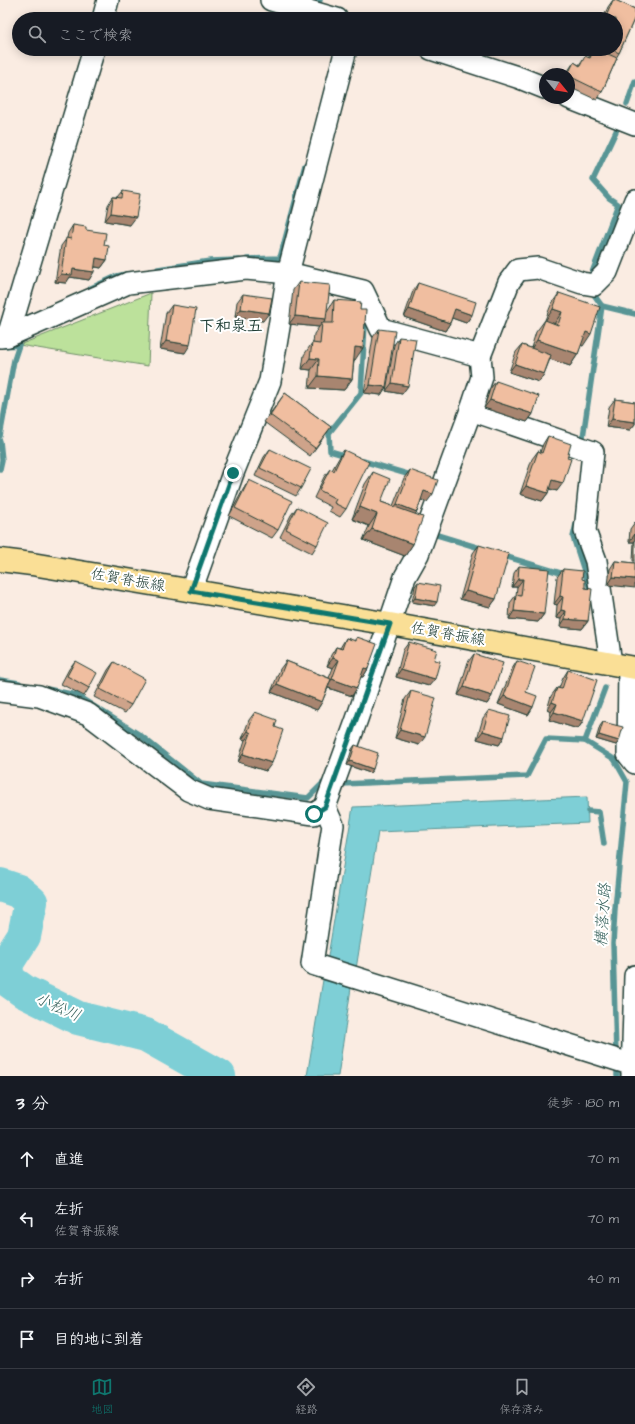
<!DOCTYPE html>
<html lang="ja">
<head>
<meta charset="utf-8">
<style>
	:root { --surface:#171b24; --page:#242831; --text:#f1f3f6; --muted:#9ea1a6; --line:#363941; --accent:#0f766e }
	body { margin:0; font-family:"Architects Daughter","Klee One",sans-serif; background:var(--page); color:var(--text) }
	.compass { position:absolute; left:539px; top:68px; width:36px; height:36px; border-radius:50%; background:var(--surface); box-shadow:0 2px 10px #0003; rotate:120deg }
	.stop { position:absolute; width:12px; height:12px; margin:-9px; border:3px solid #0f766e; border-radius:50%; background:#fff }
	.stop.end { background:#0f766e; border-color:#fff; box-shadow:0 1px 4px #0008 }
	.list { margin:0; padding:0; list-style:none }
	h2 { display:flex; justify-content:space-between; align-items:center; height:52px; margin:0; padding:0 16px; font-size:17px }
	h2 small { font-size:13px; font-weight:400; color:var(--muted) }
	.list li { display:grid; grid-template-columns:26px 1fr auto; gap:12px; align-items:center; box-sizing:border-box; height:60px; padding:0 16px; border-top:1px solid var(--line) }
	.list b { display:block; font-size:15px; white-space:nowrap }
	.list p { margin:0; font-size:13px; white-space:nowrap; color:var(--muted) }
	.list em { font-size:13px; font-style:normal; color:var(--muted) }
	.icon { flex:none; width:22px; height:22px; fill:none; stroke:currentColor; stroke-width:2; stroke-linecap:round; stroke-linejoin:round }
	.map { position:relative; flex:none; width:635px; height:1076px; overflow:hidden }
	.search { position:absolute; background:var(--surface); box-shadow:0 2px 10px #0003; left:12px; right:12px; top:12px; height:44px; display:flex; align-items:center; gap:10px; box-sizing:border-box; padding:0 14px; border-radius:22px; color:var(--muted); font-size:15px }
	.sheet { height:292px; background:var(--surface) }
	nav { display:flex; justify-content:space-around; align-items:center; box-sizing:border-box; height:56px; border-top:1px solid var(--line); background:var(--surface); font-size:11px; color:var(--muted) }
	nav a { display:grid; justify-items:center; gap:2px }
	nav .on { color:var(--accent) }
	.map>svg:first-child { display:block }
</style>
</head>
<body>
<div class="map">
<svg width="635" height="1076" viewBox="0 0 635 1076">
	<rect width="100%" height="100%" fill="#faece2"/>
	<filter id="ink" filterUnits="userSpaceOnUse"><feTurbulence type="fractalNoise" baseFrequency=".025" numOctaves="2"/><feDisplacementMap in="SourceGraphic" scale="8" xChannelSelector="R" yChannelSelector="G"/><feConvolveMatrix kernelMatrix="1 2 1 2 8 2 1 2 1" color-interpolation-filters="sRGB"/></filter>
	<g filter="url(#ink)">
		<path fill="#bce19b" stroke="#6e8f68" d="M151,293L148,366L19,345Z"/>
		<g fill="#7ecfd6" stroke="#589595">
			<path d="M587,797L588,823L378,832L356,969L327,962L353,807Z"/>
			<path d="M323,980L351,988L338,1076H307Z"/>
		</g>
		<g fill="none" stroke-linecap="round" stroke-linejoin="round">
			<g stroke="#589595" stroke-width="5.5">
				<path d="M318,0H320"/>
				<path d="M627,104L635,81"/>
				<path d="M247,259L280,258L305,165"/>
				<path d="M158,269L210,261L239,260"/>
				<path d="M590,278L618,204L609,198L593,180L618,127"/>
				<path d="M91,288L117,276L126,274"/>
				<path d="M602,306L635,314"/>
				<path d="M0,436L14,360L19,345L4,346"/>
				<path d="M0,441L2,460L0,469"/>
				<path d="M582,444L602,306L592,292"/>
				<path d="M347,456L330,451L329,433L361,393L365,324L362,318"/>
				<path d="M363,461L414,476"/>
				<path d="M576,524L573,537L590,589"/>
				<path d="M435,530L434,534L483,549"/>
				<path d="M501,555L567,575"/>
				<path d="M0,680L19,683"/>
				<path d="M47,689L76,695L140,735L201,784L308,798L324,782"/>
				<path d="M585,741L605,688"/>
				<path d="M614,759L627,782L615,909L613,944L616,1056"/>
				<path d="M342,784L527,776L546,739L585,741L614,759L627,761"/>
				<path d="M588,811L599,812L604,844"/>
				<path d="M617,1064V1076"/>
			</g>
			<path stroke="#7ecfd6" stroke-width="34" d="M0,885L18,891L31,902L24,936L6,964L8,980L25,992L78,1018L146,1035L219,1076"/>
			<defs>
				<g id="minor">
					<path d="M271,0L337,19"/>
					<path d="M103,19L108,0"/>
					<path d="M431,49L520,78L545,88"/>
					<path d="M569,98L635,124"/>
					<path d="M8,336L128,283L246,269L288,273L363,291L381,329L480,356"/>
					<path d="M0,337L8,336L94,49"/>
					<path d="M471,410L593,452L585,531L596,561L611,663"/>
					<path d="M191,591L233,473L270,381L288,273L346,49"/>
					<path d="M629,667L628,754L635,763"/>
					<path d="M0,691L39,696L88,714L188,790L209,799L314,814L325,807L357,719L405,577L418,554L471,410L482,377L480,356L509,282L518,270L538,268L582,283L594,285L607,272L635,200"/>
					<path d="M325,807L333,825L312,964L633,1065"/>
					<path d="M632,1076L635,976"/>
				</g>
				<path id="primary" d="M0,560L32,564L390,624L635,668"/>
			</defs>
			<use href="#minor" stroke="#1f3d34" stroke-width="24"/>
			<use href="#primary" stroke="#1f3d34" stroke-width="25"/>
			<use href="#minor" stroke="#fff" stroke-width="21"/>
			<use href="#primary" stroke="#fadf96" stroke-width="22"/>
		</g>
		<g fill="#cea38a" stroke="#1f3d34">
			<path d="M613,0H615L635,9V17L619,53L616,58H617L602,92L597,100L569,87V74H566L574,62L579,65L585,56L588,58L594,49H616V19H603L608,7Z"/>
			<path d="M123,191L130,225L105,221L108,205L113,197H118Z"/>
			<path d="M73,225L86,230L104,245L107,260L101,268L95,267L89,280L70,277L66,283L55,282L61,246L67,238L68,233Z"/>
			<path d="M299,282L327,311L334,300L355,360H354L352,379L344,390L309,388L311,370L302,369L304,355L312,343H313L314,334L319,327L289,324L293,290Z"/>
			<path d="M418,283L472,315L466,323L452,318L450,323L445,331L404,317L413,291Z"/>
			<path d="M559,293L583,346L581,345L578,354L570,366L550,359L544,374L539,382L509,372L516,352L522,345L531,348L536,332L545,320L551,305Z"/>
			<path d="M243,294L263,321L235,317L237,302Z"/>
			<path d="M172,305L185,353L160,349L166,313Z"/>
			<path d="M379,329L386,387L381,395L364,393L373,337Z"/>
			<path d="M399,337L402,394L386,391L394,345Z"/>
			<path d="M496,381L533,414L527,422L484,408L490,389Z"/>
			<path d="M285,393L331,427L310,456L264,422Z"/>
			<path d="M615,399L635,402V424L630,430L606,427L609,407Z"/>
			<path d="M548,436L567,458L557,491L549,489L548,493L542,501L520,494L532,459L538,451L540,452L543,444Z"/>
			<path d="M270,449L301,488L296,496L255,476L264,457Z"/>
			<path d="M344,450L346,509L340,517L329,511L331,507L314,498L324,477L330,469L332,470L339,458Z"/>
			<path d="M410,470L427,502L421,500L417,512L415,514L413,544L405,556L363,540L369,526L352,519L365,484L373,472L381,502L393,506L404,478Z"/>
			<path d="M249,480L278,530L272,538L229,516L244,488Z"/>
			<path d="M297,507L317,545L312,553L280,537L291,515Z"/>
			<path d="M635,522V561H633L634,542H629L630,529Z"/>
			<path d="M479,545L496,599L490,607L460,599L473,553Z"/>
			<path d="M615,561L635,563L608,585L610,569Z"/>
			<path d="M519,566L544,614L538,622L509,619L510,603L516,595L517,587H512L514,573Z"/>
			<path d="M563,569L582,579L585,588L588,621L582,629L560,627L561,619L556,618L557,605L554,604L557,577Z"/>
			<path d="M418,582L434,606L412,602L415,586Z"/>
			<path d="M357,637L368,669L363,677H361L352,696L328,688L322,702L317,710L271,692L280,669L286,661L329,678L333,668L327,666L331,655L336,647L340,648L346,638L354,641Z"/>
			<path d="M409,642L434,660L429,686L396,677L403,650Z"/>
			<path d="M474,654L492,696L487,704L458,695L468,662Z"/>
			<path d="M75,661L89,688L84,696L61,684L69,669Z"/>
			<path d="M517,661L526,692L533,707L528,715L498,704L512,669Z"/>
			<path d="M114,662L131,705L125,713L94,697L108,670Z"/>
			<path d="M568,670L583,721L578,729L549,720L551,712L547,710L551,696L557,688H559L563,678Z"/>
			<path d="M411,691L419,745L395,738L405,699Z"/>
			<path d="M489,710L504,737L499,745L477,739L483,718Z"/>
			<path d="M255,712L275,727L266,771L238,762L245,740L242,739L249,720Z"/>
			<path d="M603,722L619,741L616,745L596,739L600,726Z"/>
			<path d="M355,745L373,769L370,773L347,765L352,749Z"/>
		</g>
		<g fill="#a88570" stroke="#1f3d34">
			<path d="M111,213L136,217L130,225L105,221Z"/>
			<path d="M96,258L107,260L101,268L91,266Z"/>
			<path d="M73,269L94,272L89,280L70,277L66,283L55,282L61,274Z"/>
			<path d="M241,309L269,313L263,321L235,317Z"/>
			<path d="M409,309L450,323L445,331L404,317Z"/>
			<path d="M455,309L472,315L466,323L449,317Z"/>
			<path d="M553,309L562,312L554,324L545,321Z"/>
			<path d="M295,316L326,319L322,326V323L319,327L289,324Z"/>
			<path d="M586,332L591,334L583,346L578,344Z"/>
			<path d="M537,340L578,354L570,366L529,352Z"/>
			<path d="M166,341L190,345L185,353L160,349Z"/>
			<path d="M355,347L363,348L355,360L347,359Z"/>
			<path d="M310,358L319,359L311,370L302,369Z"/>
			<path d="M515,364L544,374L539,382L509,372Z"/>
			<path d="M318,376L352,379L344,390L309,388Z"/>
			<path d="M392,383L408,386L402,394L386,391Z"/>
			<path d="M370,385L386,387L381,395L364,393Z"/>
			<path d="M490,400L533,414L527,422L484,408Z"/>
			<path d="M612,419L635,422V424L630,430L606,427Z"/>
			<path d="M552,480L563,483L557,491L547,488Z"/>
			<path d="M526,486L548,493L542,501L520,494Z"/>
			<path d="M424,491L433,494L427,502L419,499Z"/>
			<path d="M397,504L417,512L411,520L391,512Z"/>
			<path d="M360,507L377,514L369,526L352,519Z"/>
			<path d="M372,529L413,544L405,556L363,540Z"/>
			<path d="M635,534V541L634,542H629Z"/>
			<path d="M613,577L635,579V588L608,585Z"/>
			<path d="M518,579H523L517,587H512Z"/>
			<path d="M466,591L496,599L490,607L460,599Z"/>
			<path d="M560,596L563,597L557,605L554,604Z"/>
			<path d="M415,598L437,602L434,606L412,602Z"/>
			<path d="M561,610L566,611L561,619L556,618Z"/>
			<path d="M514,611L544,614L538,622L509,619Z"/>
			<path d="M565,619L588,621L582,629L560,627Z"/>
			<path d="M333,658L339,660L333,668L327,666Z"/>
			<path d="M364,668L368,669L363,677L359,676Z"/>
			<path d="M401,669L435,679L429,686L396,677Z"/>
			<path d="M332,679L357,688L352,696L326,687Z"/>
			<path d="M277,684L322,702L317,710L271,692Z"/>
			<path d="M464,687L492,696L487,704L458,695Z"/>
			<path d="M504,696L533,707L528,715L498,704Z"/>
			<path d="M552,702L557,704L551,712L547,710Z"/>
			<path d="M554,712L583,721L578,729L549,720Z"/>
			<path d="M400,730L425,737L419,745L395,738Z"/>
			<path d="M248,731L251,733L245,740L242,739Z"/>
			<path d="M483,731L504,737L499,745L477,739Z"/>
			<path d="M599,735L619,741L616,745L596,739Z"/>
			<path d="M243,754L272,763L266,771L238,762Z"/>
			<path d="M350,761L373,769L370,773L347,765Z"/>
		</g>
		<g fill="#f0bea0" stroke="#1f3d34">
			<path d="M613,0H615L635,9V17L619,53L611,49H616V19H605Z"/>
			<path d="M594,49H597L617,58L602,92L569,76V74H568L574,62L580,66L585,56L590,58Z"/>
			<path d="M123,191L140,194L136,217L111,213L113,197L122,198Z"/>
			<path d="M73,225L86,227V230L106,233L104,245L109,246L107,260L96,258L94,272L73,269L72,275L61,274L66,238L71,239Z"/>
			<path d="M299,282L330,285L326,319L295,316Z"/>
			<path d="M418,283L476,302L472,315L455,309L450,323L409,309Z"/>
			<path d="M559,293L600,307L591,334L586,332L578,354L537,340L545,320L558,325L562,312L553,309Z"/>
			<path d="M243,294L272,298L269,313L241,309Z"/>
			<path d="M334,300L361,302L360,310H366L363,348L355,347L352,379L318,376L319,359L310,358L312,343L320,344L322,323H333Z"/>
			<path d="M172,305L196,309L190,345L166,341Z"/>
			<path d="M379,329L395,331L386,387L370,385Z"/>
			<path d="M399,337L416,339L408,386L392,383Z"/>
			<path d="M522,345L551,355L544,374L515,364Z"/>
			<path d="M496,381L539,396L533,414L490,400Z"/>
			<path d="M285,393L331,427L315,448L270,415Z"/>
			<path d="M615,399L635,402V422L612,419Z"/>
			<path d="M548,436L571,444L567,458L571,459L563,483L552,480L548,493L526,486L538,451L542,453Z"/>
			<path d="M270,449L311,469L301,488L260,468Z"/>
			<path d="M344,450L369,462L346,509L334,503L336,499L319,490L330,469L334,471Z"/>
			<path d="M410,470L438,480L433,494L424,491L417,512L397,504Z"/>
			<path d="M373,472L390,479L381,502L423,517L413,544L372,529L377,514L360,507Z"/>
			<path d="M249,480L292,501L278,530L235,508Z"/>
			<path d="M297,507L328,523L317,545L286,529Z"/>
			<path d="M479,545L509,554L496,599L466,591Z"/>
			<path d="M615,561L635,563V579L613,577Z"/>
			<path d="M519,566L549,569L544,614L514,611L516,595L521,596L523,579H518Z"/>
			<path d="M563,569L583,571L582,579L585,580V588L592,589L588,621L565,619L566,611L561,610L563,597L560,596Z"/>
			<path d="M418,582L440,586L437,602L415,598Z"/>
			<path d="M357,637L377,644L368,669L364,668L357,688L332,679L339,660L333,658L336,647L342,649L346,638L356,641Z"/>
			<path d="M409,642L437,650L434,660L440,661L435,679L401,669Z"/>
			<path d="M474,654L503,663L492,696L464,687Z"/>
			<path d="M75,661L97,673L89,688L67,676Z"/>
			<path d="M286,661L331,679L322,702L277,684Z"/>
			<path d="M517,661L535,667L526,692L537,696L533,707L504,696Z"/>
			<path d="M114,662L145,679L131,705L100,689Z"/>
			<path d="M568,670L597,680L583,721L554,712L557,704L552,702L557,688L562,689Z"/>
			<path d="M411,691L436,698L425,737L400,730Z"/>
			<path d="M489,710L510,716L504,737L483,731Z"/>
			<path d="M255,712L277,720L275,727L283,730L272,763L243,754L251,733L248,731Z"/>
			<path d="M603,722L623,727L619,741L599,735Z"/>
			<path d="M355,745L378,753L373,769L350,761Z"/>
		</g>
	</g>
	<g fill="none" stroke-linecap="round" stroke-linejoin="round" filter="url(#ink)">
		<path stroke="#0f766e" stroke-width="5" d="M233,473L191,591L390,624L325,807L314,814"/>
	</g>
	<g text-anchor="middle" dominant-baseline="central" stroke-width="4" stroke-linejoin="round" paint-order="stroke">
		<g font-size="15" fill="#1f3d34" stroke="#fff">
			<text transform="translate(128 580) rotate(10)">佐賀脊振線</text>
			<text transform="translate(448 634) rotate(10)">佐賀脊振線</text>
		</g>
		<g font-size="16" font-weight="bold" fill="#1f3d34" stroke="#fff">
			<text x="231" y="326">下和泉五</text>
		</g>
		<g font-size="16" font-style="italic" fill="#37625c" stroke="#fff">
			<text transform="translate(603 915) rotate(-86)">横落水路</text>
			<text transform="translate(58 1007) rotate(24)">小松川</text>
		</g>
	</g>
</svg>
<svg class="compass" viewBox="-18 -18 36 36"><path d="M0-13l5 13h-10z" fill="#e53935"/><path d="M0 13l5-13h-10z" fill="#9ea1a6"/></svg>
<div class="stop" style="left:314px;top:814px"></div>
<div class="stop end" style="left:233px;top:473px"></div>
<div class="search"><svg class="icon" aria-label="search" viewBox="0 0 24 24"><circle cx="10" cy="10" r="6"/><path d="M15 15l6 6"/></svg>ここで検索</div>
</div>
<section class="sheet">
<h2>3 分<small>徒歩 · 180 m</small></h2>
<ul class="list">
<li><svg class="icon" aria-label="ahead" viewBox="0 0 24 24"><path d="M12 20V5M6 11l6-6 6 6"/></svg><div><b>直進</b></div><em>70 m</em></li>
<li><svg class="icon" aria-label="left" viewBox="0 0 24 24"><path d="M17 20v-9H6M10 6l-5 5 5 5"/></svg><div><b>左折</b><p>佐賀脊振線</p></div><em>70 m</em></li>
<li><svg class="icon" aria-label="right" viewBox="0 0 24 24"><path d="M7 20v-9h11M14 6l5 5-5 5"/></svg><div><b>右折</b></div><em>40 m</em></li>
<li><svg class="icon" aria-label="arrive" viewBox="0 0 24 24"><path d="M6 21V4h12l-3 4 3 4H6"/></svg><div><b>目的地に到着</b></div></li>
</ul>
</section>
<nav>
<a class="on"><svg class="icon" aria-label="map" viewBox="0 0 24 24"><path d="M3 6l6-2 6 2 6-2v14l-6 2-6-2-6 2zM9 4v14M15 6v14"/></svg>地図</a>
<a><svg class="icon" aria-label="directions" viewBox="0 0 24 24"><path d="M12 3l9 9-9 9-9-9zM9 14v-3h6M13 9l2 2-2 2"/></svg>経路</a>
<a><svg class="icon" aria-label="saved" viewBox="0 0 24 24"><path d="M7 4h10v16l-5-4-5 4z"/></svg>保存済み</a>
</nav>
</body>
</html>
